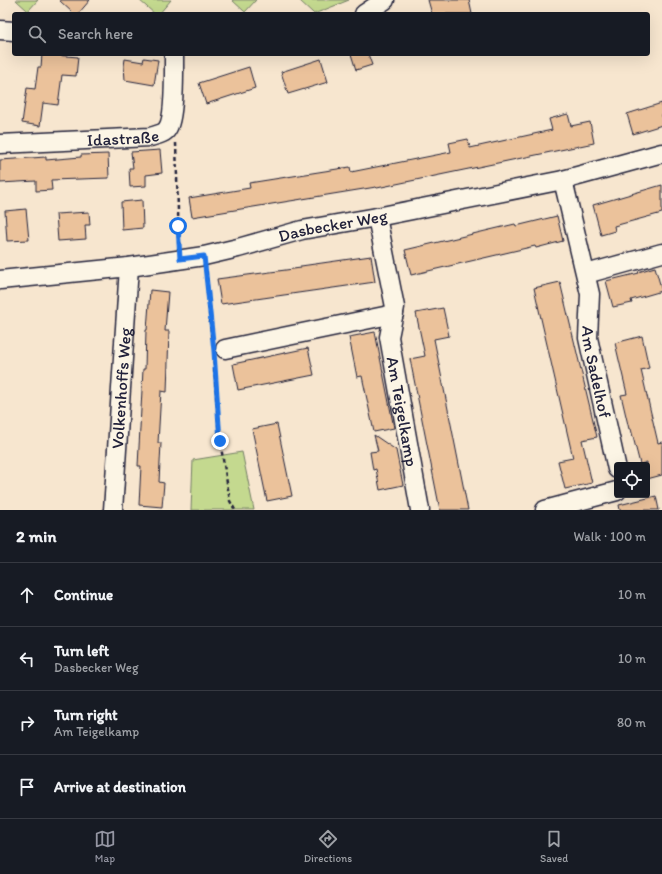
<!DOCTYPE html>
<html lang="en">
<head>
<meta charset="utf-8">
<style>
	:root { --surface:#171b24; --page:#242831; --text:#f1f3f6; --muted:#9ea1a6; --line:#363941; --accent:#9495a2 }
	body { margin:0; font-family:Itim,sans-serif; background:var(--page); color:var(--text) }
	.controls { position:absolute; right:12px; bottom:12px; display:grid; overflow:hidden; border-radius:4px; box-shadow:0 4px 16px #0002 }
	.controls button { width:36px; height:36px; display:grid; place-items:center; padding:0; border:0; border-bottom:1px solid var(--line); background:var(--surface); color:var(--text); font:20px sans-serif }
	.stop { position:absolute; width:12px; height:12px; margin:-9px; border:3px solid #1a73e8; border-radius:50%; background:#fff }
	.stop.end { background:#1a73e8; border-color:#fff; box-shadow:0 1px 4px #0008 }
	.list { margin:0; padding:0; list-style:none }
	h2 { display:flex; justify-content:space-between; align-items:center; height:52px; margin:0; padding:0 16px; font-size:17px }
	h2 small { font-size:13px; font-weight:400; color:var(--muted) }
	.list li { display:grid; grid-template-columns:26px 1fr auto; gap:12px; align-items:center; box-sizing:border-box; height:64px; padding:0 16px; border-top:1px solid var(--line) }
	.list b { display:block; font-size:15px; white-space:nowrap }
	.list p { margin:0; font-size:13px; white-space:nowrap; color:var(--muted) }
	.list em { font-size:13px; font-style:normal; color:var(--muted) }
	.icon { flex:none; width:22px; height:22px; fill:none; stroke:currentColor; stroke-width:2; stroke-linecap:round; stroke-linejoin:round }
	.map { position:relative; flex:none; width:662px; height:510px; overflow:hidden }
	.search { position:absolute; background:var(--surface); box-shadow:0 4px 16px #0002; left:12px; right:12px; top:12px; height:44px; display:flex; align-items:center; gap:10px; box-sizing:border-box; padding:0 14px; border-radius:4px; color:var(--muted); font-size:15px }
	.sheet { height:308px; background:var(--surface) }
	nav { display:flex; justify-content:space-around; align-items:center; box-sizing:border-box; height:56px; border-top:1px solid var(--line); background:var(--surface); font-size:11px; color:var(--muted) }
	nav a { display:grid; justify-items:center; gap:2px }
	nav .on { color:var(--accent) }
	.map>svg:first-child { display:block }
</style>
</head>
<body>
<div class="map">
<svg width="662" height="510" viewBox="0 0 662 510">
	<rect width="100%" height="100%" fill="#f7e6cf"/>
	<filter id="ink" filterUnits="userSpaceOnUse"><feTurbulence type="fractalNoise" baseFrequency=".025" numOctaves="2"/><feDisplacementMap in="SourceGraphic" scale="8" xChannelSelector="R" yChannelSelector="G"/><feConvolveMatrix kernelMatrix="1 2 1 2 8 2 1 2 1" color-interpolation-filters="sRGB"/></filter>
	<g filter="url(#ink)">
		<g fill="#c4d98f" stroke="#737e65">
			<path d="M16,0H38L28,11Z"/>
			<path d="M139,0H171L159,14H155Z"/>
			<path d="M232,0H256L245,12Z"/>
			<path d="M299,0H349L314,14Z"/>
			<path d="M242,452L254,510H191L193,460Z"/>
		</g>
		<g fill="#ebc29b" stroke="#22223b">
			<path d="M59,0H90L78,14H74Z"/>
			<path d="M428,0H469L472,14H432Z"/>
			<path d="M42,54L78,57L76,76L62,75L58,105L43,103L40,126L22,123L27,88L35,89L38,67H41Z"/>
			<path d="M351,54H368L372,65L356,70Z"/>
			<path d="M144,58L158,60L154,85L125,80L124,66L125,59L143,62Z"/>
			<path d="M321,59L328,82L288,94L281,72Z"/>
			<path d="M249,67L255,88L206,104L199,83Z"/>
			<path d="M662,103V125L633,134L627,114Z"/>
			<path d="M568,114L571,126L590,122L594,143L377,188L376,187L192,217L189,198L250,188L249,183L350,167L351,172L451,152L449,143L468,139L470,148L552,130L549,119Z"/>
			<path d="M160,150L162,173L146,175V186L130,187L129,168H133L131,152Z"/>
			<path d="M108,154L109,178L51,180L52,190L36,191V181L0,183V160L46,157V160L81,157V155Z"/>
			<path d="M662,185V213L614,226L615,231L601,235L593,205Z"/>
			<path d="M142,200L143,228L122,230L121,202Z"/>
			<path d="M26,209L29,240L7,241L5,211Z"/>
			<path d="M89,212L90,225H85L86,239L58,241L56,214Z"/>
			<path d="M557,216L563,241L536,248L535,246L411,275L405,250L515,224L516,226Z"/>
			<path d="M371,256L375,282L221,304L217,279L301,268V266Z"/>
			<path d="M655,267L662,291L631,300L632,303L613,307L606,281L639,273L638,272Z"/>
			<path d="M560,282L597,437L582,440L592,483L565,489L558,461L573,458L534,288Z"/>
			<path d="M150,290L168,292L165,331H169L167,392L161,391L158,443H161L159,482L164,483L162,507L139,505L141,466H138L142,390L143,369H145L146,330H147Z"/>
			<path d="M443,308L449,336L434,339L468,510H440L410,359L425,356L416,313Z"/>
			<path d="M375,332L394,428L374,432L362,376L357,377L349,337Z"/>
			<path d="M642,336L649,368L641,370L658,443L662,442V475L647,479V462L640,464L631,429H629L621,395L627,394L615,343Z"/>
			<path d="M308,348L314,375L238,390L233,364Z"/>
			<path d="M277,424L292,496L267,501L252,429Z"/>
			<path d="M374,435L396,450L403,485L380,490L376,469L373,470L370,452L378,451Z"/>
			<path d="M656,496L659,510H620L619,505Z"/>
		</g>
		<g fill="none" stroke-linecap="round" stroke-linejoin="round">
			<defs>
				<g id="minor">
					<path d="M364,14L385,0"/>
					<path d="M0,30L14,31"/>
					<path id="s1" d="M0,144L150,137C156,135 164,134 167,129C175,119 174,69 174,54"/>
					<path id="s2" d="M563,180L590,294L588,338L617,469"/>
					<path id="s3" d="M377,217L395,307L389,337L420,510"/>
					<path d="M586,274L662,253"/>
					<path id="s4" d="M0,280L129,267L204,256L238,248L302,230L377,217L563,180L662,153"/>
					<path d="M225,349L394,314"/>
					<path id="s5" d="M113,510L129,267"/>
					<path d="M545,510L617,491"/>
				</g>
			</defs>
			<use href="#minor" stroke="#22223b" stroke-width="21"/>
			<g stroke="#22223b" stroke-width="2.5" stroke-dasharray="4 3" stroke-linecap="butt">
				<path d="M176,143L179,244"/>
				<path d="M206,271L212,340"/>
				<path d="M214,361L220,441L230,501L235,510"/>
			</g>
			<use href="#minor" stroke="#fcf5e5" stroke-width="18"/>
		</g>
	</g>
	<g fill="none" stroke-linecap="round" stroke-linejoin="round" filter="url(#ink)">
		<path stroke="#1a73e8" stroke-width="5" d="M178,226L180,259L204,256L214,351L220,441"/>
	</g>
	<g text-anchor="middle" dominant-baseline="central" stroke-width="4" stroke-linejoin="round" paint-order="stroke">
		<g font-size="17" fill="#22223b" stroke="#fcf5e5">
			<text stroke="none"><textPath href="#s1" startOffset="123">Idastraße</textPath></text>
			<text stroke="none"><textPath href="#s4" startOffset="338">Dasbecker Weg</textPath></text>
			<text stroke="none"><textPath href="#s2" startOffset="196">Am Sadelhof</textPath></text>
			<text stroke="none"><textPath href="#s5" startOffset="122">Volkenhoffs Weg</textPath></text>
			<text stroke="none"><textPath href="#s3" startOffset="198">Am Teigelkamp</textPath></text>
		</g>
	</g>
</svg>
<div class="controls">
<button><svg class="icon" aria-label="locate" viewBox="0 0 24 24"><circle cx="12" cy="12" r="6"/><path d="M12 2v4M12 18v4M2 12h4M18 12h4"/></svg></button>
</div>
<div class="stop" style="left:178px;top:226px"></div>
<div class="stop end" style="left:220px;top:441px"></div>
<div class="search"><svg class="icon" aria-label="search" viewBox="0 0 24 24"><circle cx="10" cy="10" r="6"/><path d="M15 15l6 6"/></svg>Search here</div>
</div>
<section class="sheet">
<h2>2 min<small>Walk · 100 m</small></h2>
<ul class="list">
<li><svg class="icon" aria-label="ahead" viewBox="0 0 24 24"><path d="M12 20V5M6 11l6-6 6 6"/></svg><div><b>Continue</b></div><em>10 m</em></li>
<li><svg class="icon" aria-label="left" viewBox="0 0 24 24"><path d="M17 20v-9H6M10 6l-5 5 5 5"/></svg><div><b>Turn left</b><p>Dasbecker Weg</p></div><em>10 m</em></li>
<li><svg class="icon" aria-label="right" viewBox="0 0 24 24"><path d="M7 20v-9h11M14 6l5 5-5 5"/></svg><div><b>Turn right</b><p>Am Teigelkamp</p></div><em>80 m</em></li>
<li><svg class="icon" aria-label="arrive" viewBox="0 0 24 24"><path d="M6 21V4h12l-3 4 3 4H6"/></svg><div><b>Arrive at destination</b></div></li>
</ul>
</section>
<nav>
<a class="on"><svg class="icon" aria-label="map" viewBox="0 0 24 24"><path d="M3 6l6-2 6 2 6-2v14l-6 2-6-2-6 2zM9 4v14M15 6v14"/></svg>Map</a>
<a><svg class="icon" aria-label="directions" viewBox="0 0 24 24"><path d="M12 3l9 9-9 9-9-9zM9 14v-3h6M13 9l2 2-2 2"/></svg>Directions</a>
<a><svg class="icon" aria-label="saved" viewBox="0 0 24 24"><path d="M7 4h10v16l-5-4-5 4z"/></svg>Saved</a>
</nav>
</body>
</html>
